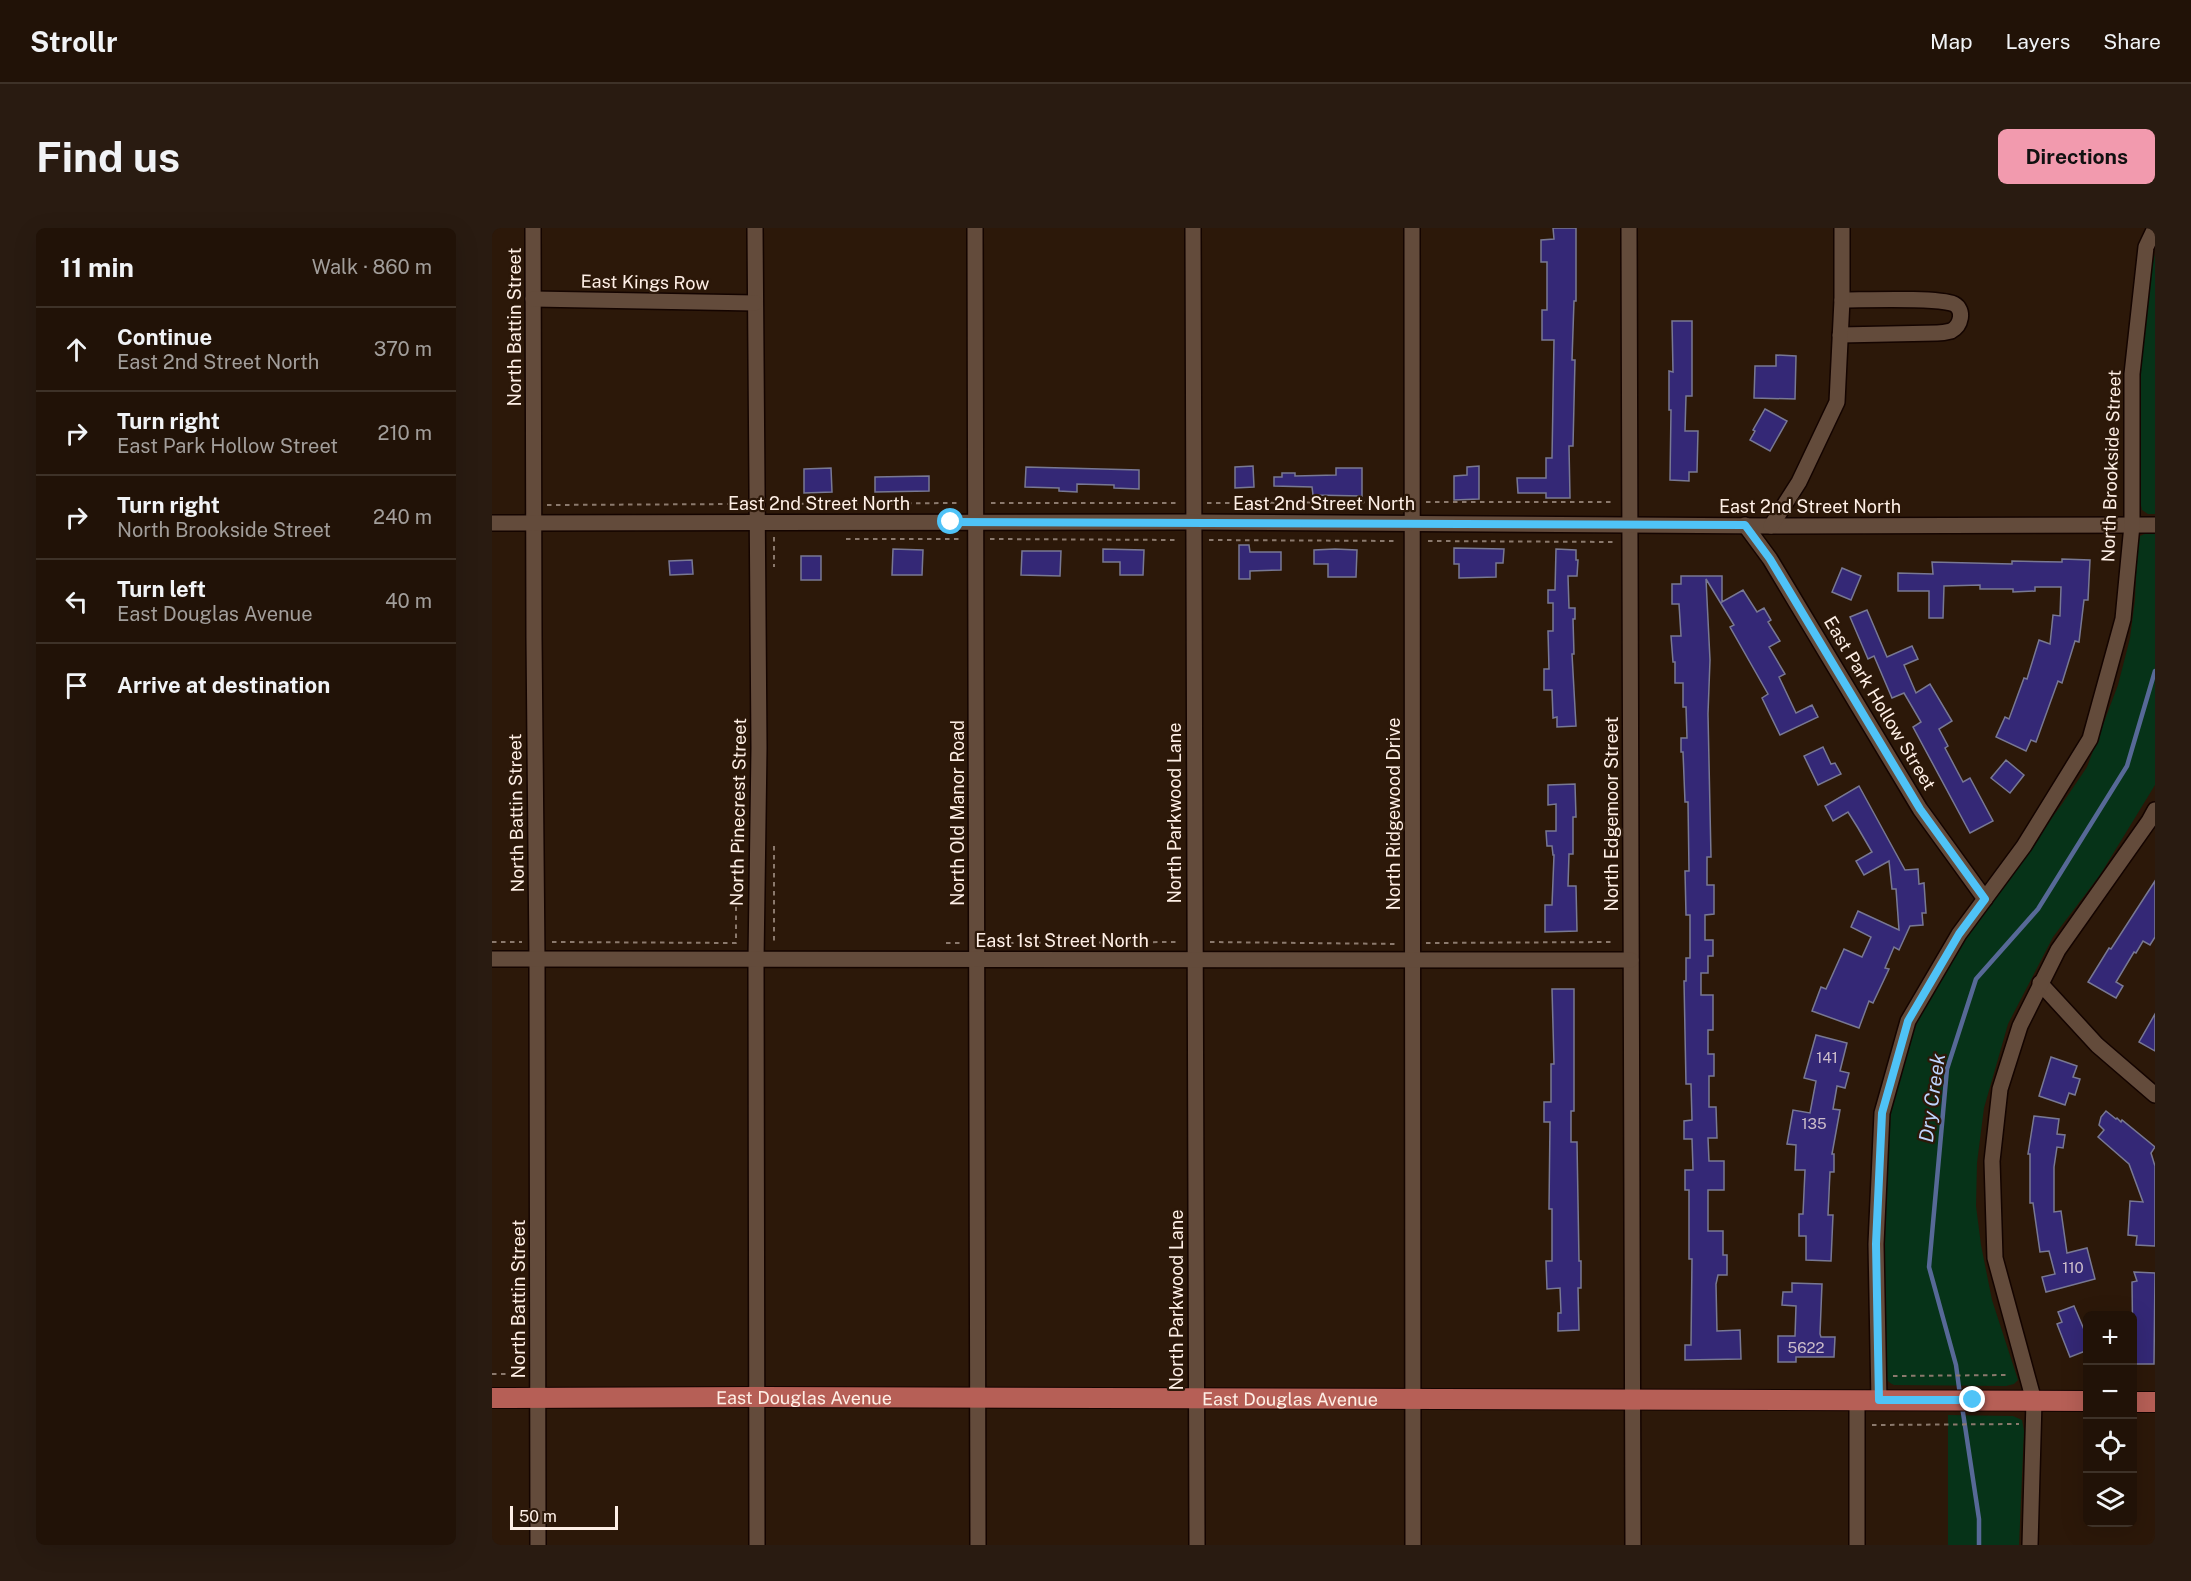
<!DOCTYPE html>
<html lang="en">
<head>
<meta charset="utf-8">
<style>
	:root { --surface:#211207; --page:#291b11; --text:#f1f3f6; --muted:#a29e9b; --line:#3e3228; --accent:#f29aae }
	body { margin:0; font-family:"Public Sans",sans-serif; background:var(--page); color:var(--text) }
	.controls { position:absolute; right:18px; bottom:18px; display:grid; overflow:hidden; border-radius:9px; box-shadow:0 6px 24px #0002 }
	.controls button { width:54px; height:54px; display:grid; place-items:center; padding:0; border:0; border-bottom:2px solid var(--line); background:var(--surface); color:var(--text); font:30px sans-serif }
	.scale { position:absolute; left:18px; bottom:15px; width:108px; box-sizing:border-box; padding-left:6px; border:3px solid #feefe6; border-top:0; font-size:16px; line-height:21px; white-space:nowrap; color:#feefe6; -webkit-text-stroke:4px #2c1809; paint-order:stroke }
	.stop { position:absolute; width:18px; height:18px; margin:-14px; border:4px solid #4fc3f7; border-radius:50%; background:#fff }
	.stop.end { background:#4fc3f7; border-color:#fff; box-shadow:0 2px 6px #0008 }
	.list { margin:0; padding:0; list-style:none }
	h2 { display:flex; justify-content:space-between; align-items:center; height:78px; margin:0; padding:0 24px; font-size:26px }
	h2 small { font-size:20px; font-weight:400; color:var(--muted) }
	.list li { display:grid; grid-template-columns:39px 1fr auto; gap:18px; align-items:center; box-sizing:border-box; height:84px; padding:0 24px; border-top:2px solid var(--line) }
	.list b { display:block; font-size:22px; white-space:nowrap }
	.list p { margin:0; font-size:20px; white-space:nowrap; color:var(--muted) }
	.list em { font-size:20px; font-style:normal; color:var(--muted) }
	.icon { flex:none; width:33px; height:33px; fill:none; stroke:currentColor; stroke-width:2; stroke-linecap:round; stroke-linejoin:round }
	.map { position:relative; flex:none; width:1663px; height:1317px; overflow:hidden; border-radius:9px }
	header { display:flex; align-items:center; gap:36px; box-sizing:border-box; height:84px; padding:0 30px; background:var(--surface); border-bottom:2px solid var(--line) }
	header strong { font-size:28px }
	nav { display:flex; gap:33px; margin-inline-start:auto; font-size:21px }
	.intro { display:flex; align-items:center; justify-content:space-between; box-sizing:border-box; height:144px; padding:0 36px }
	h1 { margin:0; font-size:42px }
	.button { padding:15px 27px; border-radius:9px; background:var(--accent); color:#111; font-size:21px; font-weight:700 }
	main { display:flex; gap:36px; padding:0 36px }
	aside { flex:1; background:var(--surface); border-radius:9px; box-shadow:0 6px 24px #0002 }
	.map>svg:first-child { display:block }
</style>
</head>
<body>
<header>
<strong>Strollr</strong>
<nav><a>Map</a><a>Layers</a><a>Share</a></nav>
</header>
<div class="intro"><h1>Find us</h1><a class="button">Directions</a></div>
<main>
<aside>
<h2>11 min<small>Walk · 860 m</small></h2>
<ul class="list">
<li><svg class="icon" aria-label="ahead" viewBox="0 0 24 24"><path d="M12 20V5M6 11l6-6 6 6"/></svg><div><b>Continue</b><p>East 2nd Street North</p></div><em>370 m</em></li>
<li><svg class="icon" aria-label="right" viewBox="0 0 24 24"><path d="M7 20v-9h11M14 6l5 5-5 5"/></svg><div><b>Turn right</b><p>East Park Hollow Street</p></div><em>210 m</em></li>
<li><svg class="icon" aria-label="right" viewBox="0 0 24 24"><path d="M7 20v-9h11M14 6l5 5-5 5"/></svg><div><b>Turn right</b><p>North Brookside Street</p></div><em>240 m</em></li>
<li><svg class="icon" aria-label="left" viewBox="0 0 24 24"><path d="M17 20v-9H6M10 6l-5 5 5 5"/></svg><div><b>Turn left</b><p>East Douglas Avenue</p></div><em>40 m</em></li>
<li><svg class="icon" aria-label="arrive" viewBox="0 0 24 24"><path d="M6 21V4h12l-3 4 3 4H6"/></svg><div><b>Arrive at destination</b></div></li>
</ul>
</aside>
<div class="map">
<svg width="1663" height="1317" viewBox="0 0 1663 1317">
	<rect width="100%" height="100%" fill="#2c1809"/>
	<g fill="#063318">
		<path d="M1663,26V286H1656L1650,282L1646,264L1648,119L1654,66Z"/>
		<path d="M1655,305H1663V557L1608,647L1561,709L1516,796L1492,880L1485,935L1484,978L1489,1017L1500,1072L1526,1152L1522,1156L1514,1158L1402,1157C1393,1153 1393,1148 1392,1139V962L1395,909L1399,873L1410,837L1427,789L1475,706L1570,576L1595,539L1626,457L1638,410L1643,372L1645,320L1648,308Z"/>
		<path d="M1456,1187L1521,1188L1530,1192L1532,1203L1527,1317H1456Z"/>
	</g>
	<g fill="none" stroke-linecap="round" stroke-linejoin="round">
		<g stroke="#576997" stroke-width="4.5">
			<path d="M1468,1167L1464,1137L1437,1039L1455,841L1484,751L1546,681L1635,538L1663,443"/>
			<path d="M1470,1178L1487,1291V1317"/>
		</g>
	</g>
	<g fill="#342876" stroke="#787893" stroke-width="1.5">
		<path d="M1061,0H1084V73H1082L1080,132H1083L1081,218H1077L1078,270H1054V265H1026L1025,250H1054V230H1060L1062,112H1050V82H1055V34H1049V12L1062,11Z"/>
		<path d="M1180,93H1200V168H1194L1193,203H1206L1205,244H1197V253L1178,252L1179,182H1177V143L1181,144Z"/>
		<path d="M1284,127L1304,128L1303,171L1262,170L1263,138H1284Z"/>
		<path d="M1273,181L1295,193L1278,223L1258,212L1263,203L1261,202Z"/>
		<path d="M761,238L762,259L743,260V239Z"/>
		<path d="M987,238V271L962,272V248L975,247V239Z"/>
		<path d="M534,239L647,242V261L622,260V257L585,256V264L567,263V260L533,259Z"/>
		<path d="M339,240L340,264L312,265V241Z"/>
		<path d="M844,240H870V268L821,267L820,259L782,258V249H790V245H803V248L844,247Z"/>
		<path d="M437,248V263L383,264V249Z"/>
		<path d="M747,317H757L758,324H789V342L758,343V351H747Z"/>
		<path d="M962,320L1012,321L1011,335H1004V349L967,350V336H962Z"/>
		<path d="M401,321L431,322L430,347H400Z"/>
		<path d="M611,321L652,322L651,347H628V334H611Z"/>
		<path d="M843,321L865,322L864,349H836V336H822V322Z"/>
		<path d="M1064,321L1084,322V332H1086L1085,348H1076L1077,380H1083V391H1081L1082,426H1080L1084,498L1065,499V489L1061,490L1060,462H1052V441H1057L1056,403H1061V375H1056V362H1063Z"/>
		<path d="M530,323H569L568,348L529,347Z"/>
		<rect x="309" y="328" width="20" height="24"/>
		<path d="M1570,331L1598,332L1596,372H1592L1587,414L1583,413L1570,455L1566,453L1544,514L1539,512L1534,523L1504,509L1513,489L1517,491L1532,450L1535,451L1547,412L1558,416L1561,387L1568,388L1569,359H1543V363L1521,364V361H1488V357L1452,358L1451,390H1437V363H1406V345L1441,346L1440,334L1520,336V333L1570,334Z"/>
		<path d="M200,332L201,346L178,347L177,333Z"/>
		<path d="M1350,340L1369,348L1359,372L1340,364Z"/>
		<path d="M1189,348H1230V374L1251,362L1265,384L1272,380L1279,392L1276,394L1288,413L1277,419L1293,446L1287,449L1304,485L1320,477L1326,489L1288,507L1270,470L1276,466L1238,399L1242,397L1214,351L1218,432L1216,486L1219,629H1215V657H1222V686L1213,687V712H1221V728H1216V745H1209V767H1221V802H1216V826H1222V848H1217V879H1224L1225,910H1216L1217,933H1232V962H1216V1003H1231V1027H1235V1047H1226L1224,1056L1225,1103L1248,1102L1249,1131L1193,1132V1117H1199L1200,1031H1197V962H1193V942H1201L1200,911H1192V893L1200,892L1199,856H1194L1192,753H1194V730H1198V687H1194L1193,643H1197L1196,574H1193L1191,524H1189V510H1195L1194,479H1191V455H1183V434H1181L1179,408H1189L1187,376H1180V356H1189Z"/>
		<path d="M1375,382L1395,429L1420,418L1426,431L1412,437L1424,465L1438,456L1460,493L1447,501L1456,518L1453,520L1471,554L1478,550L1501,593L1478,605L1421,499L1429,494L1412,465L1400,470L1382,428L1376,431L1358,389Z"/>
		<path d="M1331,519L1339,536L1343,535L1349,546L1326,557L1312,528Z"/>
		<path d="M1514,532L1532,547L1518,565L1499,550Z"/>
		<path d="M1083,556L1084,589H1081V626H1077L1076,658H1084L1085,703L1053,704V677H1060L1062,627H1061L1060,618H1055L1054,603H1064V576L1056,577V557Z"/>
		<path d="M1367,558L1413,642L1426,641L1427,656L1432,655L1434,685H1430L1431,697L1418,698L1407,722L1402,719L1393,740L1397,741L1381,775L1377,773L1367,800L1320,783L1329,759L1334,761L1352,721L1370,729L1379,709L1359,699L1366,683L1407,702L1404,661H1400L1397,633L1372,647L1364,633L1380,624L1366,600L1356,584L1341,593L1333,578Z"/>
		<path d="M1663,653V709L1658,717L1651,713L1644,725L1642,724L1624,754L1631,758L1624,770L1596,754L1617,720L1619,721Z"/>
		<path d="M1060,761H1082V883H1079V914H1085L1087,1033H1089V1060H1086L1087,1102L1066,1103V1085H1069L1068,1060L1055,1061L1054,1033H1060V981H1057L1058,894H1052V874H1059V836H1062Z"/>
		<path d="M1663,786V823L1647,814Z"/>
		<path d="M1324,807L1355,815L1348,843L1357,845L1353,860L1345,858L1341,881L1348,882L1340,926H1342V944H1338L1336,987H1341L1339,1033L1314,1032V1008H1307V986H1311L1313,942H1303L1304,917L1295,916L1301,882L1318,885L1324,853L1312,850Z"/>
		<path d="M1559,829L1585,838L1581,849L1588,851L1583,867L1577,865L1573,877L1547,868Z"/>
		<path d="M1614,883L1624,891L1625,890L1629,894L1630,892L1663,919L1659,925L1663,938V1018L1644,1017L1645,1008L1636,1007L1638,973L1651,974L1637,936L1606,909L1612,902L1607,897L1609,889Z"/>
		<path d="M1542,888L1567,891L1565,906L1573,907L1571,920L1565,919L1562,939V984L1569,983L1575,1025L1595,1020L1603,1051L1554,1064L1550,1049L1563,1046L1557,1023L1548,1024L1541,975H1538V926H1536Z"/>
		<path d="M1642,1044L1663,1045L1662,1136H1641L1640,1054L1645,1053Z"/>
		<path d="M1300,1055L1330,1056L1328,1106L1329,1109H1343L1342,1129H1304V1134H1286V1108H1303L1304,1078L1290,1077L1291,1064H1300Z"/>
		<path d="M1582,1078L1596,1111V1122L1578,1129L1565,1096L1570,1094L1566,1084Z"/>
	</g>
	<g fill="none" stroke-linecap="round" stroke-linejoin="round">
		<defs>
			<g id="minor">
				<path d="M41,0L42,409L45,731L46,1317"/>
				<path d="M263,0L267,520L264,732L265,1317"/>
				<path d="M483,0L486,1317"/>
				<path d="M701,0L705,1317"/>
				<path d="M920,0L921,1317"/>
				<path d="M1137,0L1141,1317"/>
				<path d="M41,71L263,75"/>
				<path d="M1348,107L1445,105C1449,105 1455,104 1459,103C1469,98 1473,82 1462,76C1446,69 1372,72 1350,72"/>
				<path d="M0,295L702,294L1279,298L1663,297"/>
				<path d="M1253,297L1278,331L1428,581L1493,671"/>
				<path d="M1279,298L1307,254L1345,174L1350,72V0"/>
				<path d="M0,731L1139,732"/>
				<path d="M1548,755L1605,817L1663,867"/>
				<path d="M1365,1172V1317"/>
				<path d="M1387,1172L1384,1016L1390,885L1416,793L1467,706L1532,618L1598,511L1631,391L1640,297V146L1654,19L1663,0"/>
				<path d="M1538,1317L1542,1173L1503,1030L1500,933L1508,861L1528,798L1566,722L1657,593L1663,582"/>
			</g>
			<g id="major">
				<path id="s1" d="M0,1170L265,1169L1596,1173"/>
				<path d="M1640,1174H1663"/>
			</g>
		</defs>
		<use href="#minor" stroke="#140400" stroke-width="18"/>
		<use href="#major" stroke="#140400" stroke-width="22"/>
		<g stroke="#8b796d" stroke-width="2" stroke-dasharray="4.5 4.5" stroke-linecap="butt">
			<path d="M934,274H1120"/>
			<path d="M499,275H688"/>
			<path d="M715,275L904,274"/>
			<path d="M280,276L469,275"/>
			<path d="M55,277L250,276"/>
			<path d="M282,309V339"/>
			<path d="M354,311H468"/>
			<path d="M498,311L687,312"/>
			<path d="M717,312L906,313"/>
			<path d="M936,313L1122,314"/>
			<path d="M282,618V716"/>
			<path d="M0,714H30"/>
			<path d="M60,714L244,715V655"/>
			<path d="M718,714L907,716"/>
			<path d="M454,715H469"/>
			<path d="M499,715L688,714"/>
			<path d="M934,715L1121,714"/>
			<path d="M0,1146H33"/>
			<path d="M1401,1148L1518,1147"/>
			<path d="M1380,1197L1527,1196"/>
		</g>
		<use href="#minor" stroke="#634b3b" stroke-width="15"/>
		<use href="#major" stroke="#b65f56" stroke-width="20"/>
	</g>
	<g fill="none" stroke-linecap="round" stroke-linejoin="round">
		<path stroke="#4fc3f7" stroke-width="8" d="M459,294L1253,297L1278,331L1428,581L1493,671L1467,706L1416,793L1390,885L1384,1016L1387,1172H1481"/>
	</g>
	<g text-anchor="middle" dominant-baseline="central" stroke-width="4.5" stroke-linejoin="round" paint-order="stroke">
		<g font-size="15" fill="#ccbdca">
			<text x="1335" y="829">141</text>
			<text x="1322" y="895">135</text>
			<text x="1581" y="1039">110</text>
			<text x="1314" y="1119">5622</text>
		</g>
		<g font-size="18" fill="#feefe6" stroke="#2c1809">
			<text transform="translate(153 54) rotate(1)">East Kings Row</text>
			<text transform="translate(22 99) rotate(-90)">North Battin Street</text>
			<text transform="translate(1619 238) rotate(-88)">North Brookside Street</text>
			<text x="327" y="275">East 2nd Street North</text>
			<text x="832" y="275">East 2nd Street North</text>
			<text x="1318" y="278">East 2nd Street North</text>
			<text transform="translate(1388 475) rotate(59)">East Park Hollow Street</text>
			<text transform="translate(246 584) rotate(-89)">North Pinecrest Street</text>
			<text transform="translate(24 585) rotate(-91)">North Battin Street</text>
			<text transform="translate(465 585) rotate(-90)">North Old Manor Road</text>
			<text transform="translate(682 585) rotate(-90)">North Parkwood Lane</text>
			<text transform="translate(901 586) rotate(-90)">North Ridgewood Drive</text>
			<text transform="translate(1119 586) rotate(-90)">North Edgemoor Street</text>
			<text x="570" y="712">East 1st Street North</text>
			<text transform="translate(26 1071) rotate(-90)">North Battin Street</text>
			<text transform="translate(684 1072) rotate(-90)">North Parkwood Lane</text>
			<text stroke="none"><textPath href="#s1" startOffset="312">East Douglas Avenue</textPath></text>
			<text stroke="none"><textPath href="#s1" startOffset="798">East Douglas Avenue</textPath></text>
		</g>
		<g font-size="20" font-style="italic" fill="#bed5fe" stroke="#2c1809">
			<text transform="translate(1440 870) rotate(-82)">Dry Creek</text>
		</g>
	</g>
</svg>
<div class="controls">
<button>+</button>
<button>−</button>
<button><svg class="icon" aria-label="locate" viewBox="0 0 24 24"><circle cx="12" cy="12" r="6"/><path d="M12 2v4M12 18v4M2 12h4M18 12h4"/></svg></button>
<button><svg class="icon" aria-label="layers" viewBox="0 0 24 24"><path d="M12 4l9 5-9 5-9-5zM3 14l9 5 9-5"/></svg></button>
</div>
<div class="scale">50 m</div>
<div class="stop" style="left:459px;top:294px"></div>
<div class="stop end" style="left:1481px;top:1172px"></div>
</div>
</main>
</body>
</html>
